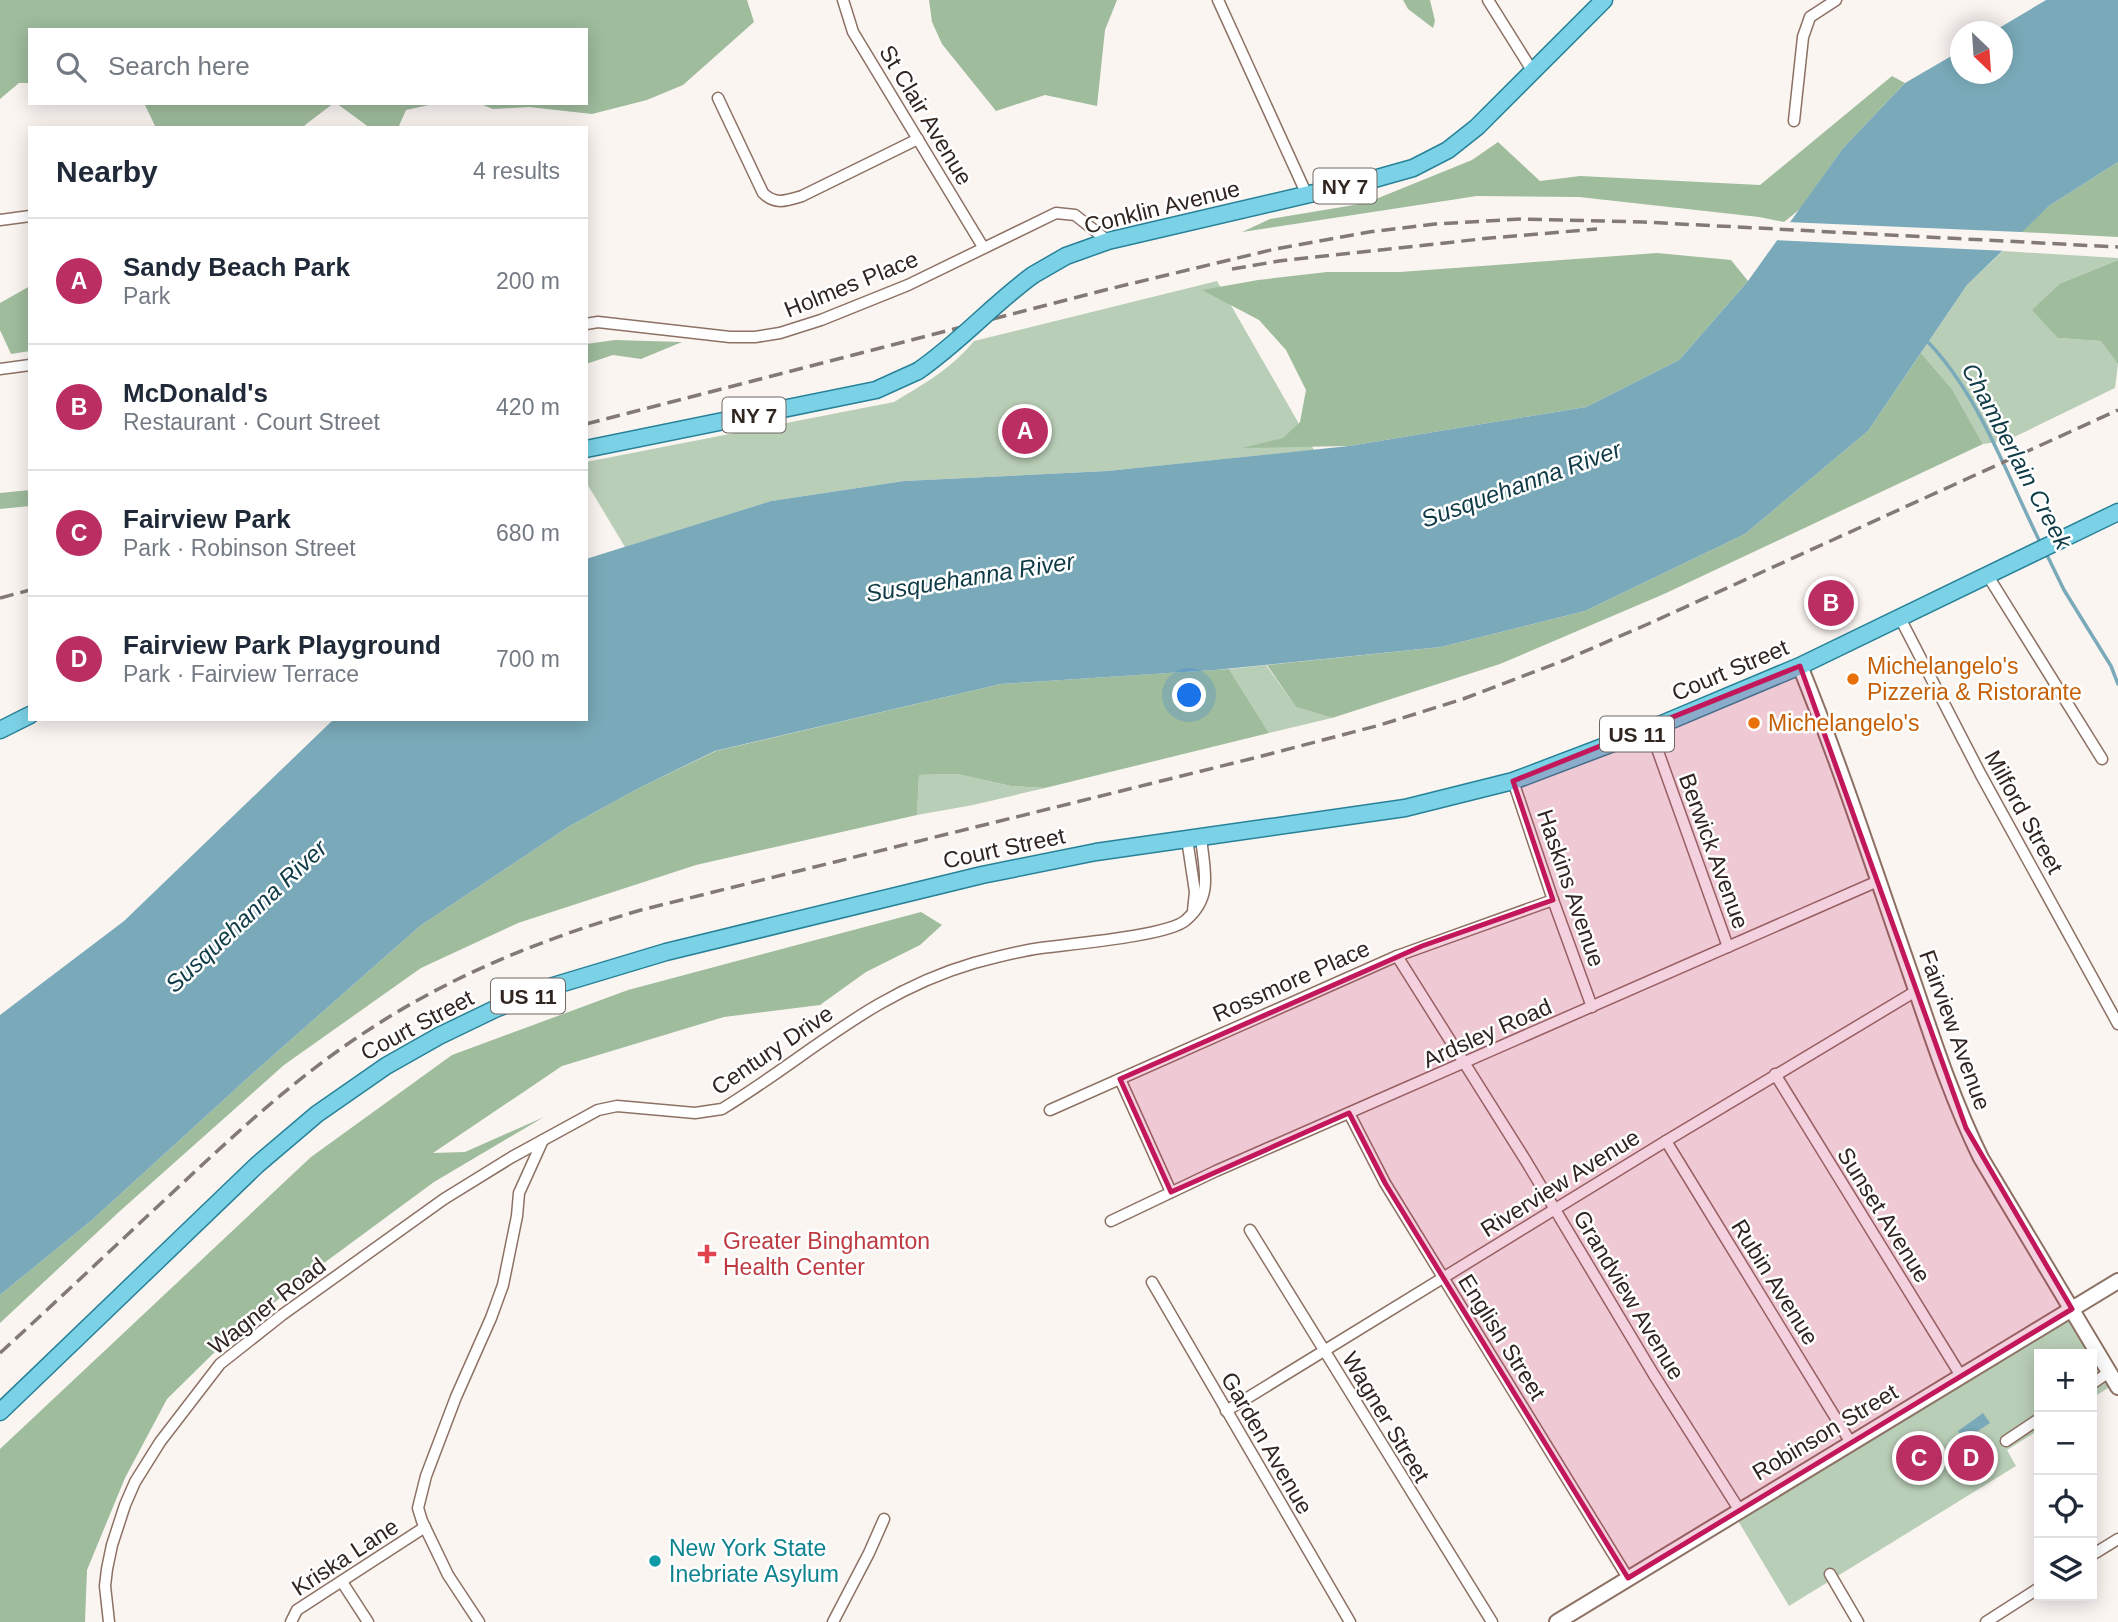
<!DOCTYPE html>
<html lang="en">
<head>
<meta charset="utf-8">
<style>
	:root { --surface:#fff; --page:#f6f6f7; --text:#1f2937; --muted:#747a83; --line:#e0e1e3; --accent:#ba2e62 }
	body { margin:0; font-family:Helvetica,sans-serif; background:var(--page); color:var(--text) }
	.controls { position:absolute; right:21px; bottom:21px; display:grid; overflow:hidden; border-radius:0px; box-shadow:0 4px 18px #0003 }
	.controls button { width:63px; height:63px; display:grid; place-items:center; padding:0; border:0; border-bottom:2px solid var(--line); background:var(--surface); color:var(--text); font:35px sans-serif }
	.compass { position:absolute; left:1950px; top:21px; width:63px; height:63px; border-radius:50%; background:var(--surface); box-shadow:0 4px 18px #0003; rotate:155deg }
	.you { position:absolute; left:1190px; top:696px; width:24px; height:24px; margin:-18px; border:5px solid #fff; border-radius:50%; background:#1a73e8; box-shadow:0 0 0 10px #1a73e833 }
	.badge { display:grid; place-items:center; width:46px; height:46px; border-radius:50%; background:var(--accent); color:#fff; font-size:23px; font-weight:700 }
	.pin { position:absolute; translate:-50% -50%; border:4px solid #fff; box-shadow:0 2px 7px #0006 }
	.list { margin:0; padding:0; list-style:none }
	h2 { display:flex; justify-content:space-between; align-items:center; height:91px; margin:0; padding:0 28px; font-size:30px }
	h2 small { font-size:23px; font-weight:400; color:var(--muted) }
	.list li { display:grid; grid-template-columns:46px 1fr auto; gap:21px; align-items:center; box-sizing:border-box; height:126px; padding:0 28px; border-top:2px solid var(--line) }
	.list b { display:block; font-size:26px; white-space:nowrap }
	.list p { margin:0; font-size:23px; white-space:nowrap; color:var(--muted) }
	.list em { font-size:23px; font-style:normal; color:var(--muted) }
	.icon { flex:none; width:38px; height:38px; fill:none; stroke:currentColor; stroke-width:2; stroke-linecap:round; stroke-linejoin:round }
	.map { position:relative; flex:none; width:2118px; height:1622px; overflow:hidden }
	.search { position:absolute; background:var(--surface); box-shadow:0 4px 18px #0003; left:28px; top:28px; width:560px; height:77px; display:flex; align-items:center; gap:18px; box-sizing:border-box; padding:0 24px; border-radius:0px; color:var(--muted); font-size:26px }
	.panel { position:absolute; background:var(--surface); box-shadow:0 4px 18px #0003; left:28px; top:126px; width:560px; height:595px; border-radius:0px }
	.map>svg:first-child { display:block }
</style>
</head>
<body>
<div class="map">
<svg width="2118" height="1622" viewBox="0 0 2118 1622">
	<rect width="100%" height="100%" fill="#fbf5f2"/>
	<g fill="#b9ceb7">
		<path d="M2003,251L2118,258V260L2061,283L2058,338L2102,341L2118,364L2115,388L2006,441L1983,444L1952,389L1921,353L1967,285Z"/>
		<path d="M1217,281L1314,450L1107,471L904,481L771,501L625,547L586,482V462L894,402C924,384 952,368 974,341Z"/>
		<path d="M1266,665L1296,707L1332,718L1269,733L1229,669Z"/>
		<path d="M957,774L1011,786L1045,788L973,805L917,815L919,775Z"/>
		<path d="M2072,1309L2116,1383L2092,1398V1354H2039V1430L2007,1450L2016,1466L1789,1606L1734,1514Z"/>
	</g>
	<g fill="#9fbc9d">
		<path d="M0,0H747L754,22L683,85L647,100L592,114L529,107L493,109L478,103H586V30H30V83H19L0,99Z"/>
		<path d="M929,0H1117L1105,30L1097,106L1045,95L996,111L942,44L932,22Z"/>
		<path d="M1403,0H1430L1435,21L1433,28L1408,9Z"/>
		<path d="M1892,76L1905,83L1843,148L1800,209L1784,222L1759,217L1579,197L1477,196L1242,232L1270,219L1366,203L1472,160L1498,142L1540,181L1580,176L1760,185Z"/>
		<path d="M144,103H334L305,125L304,128H156Z"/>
		<path d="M336,103H438L406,110L398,128H370Z"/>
		<path d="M2118,162V237L2021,232L2049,206Z"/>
		<path d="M1657,253L1731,260L1748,281L1679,360L1586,407L1349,446L1242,448L1283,438L1300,422L1306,390L1286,350L1259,320L1202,290L1258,280L1327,272H1400Z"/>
		<path d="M2118,260V364L2101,341L2058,338L2032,310L2061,283Z"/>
		<path d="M30,286V351L11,354L0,330V303Z"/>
		<path d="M615,340L682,342L641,359L613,355L586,364V344Z"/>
		<path d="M1921,353L1952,389L1983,444L1664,594L1500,664L1332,718L1296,707L1267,665L1441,647L1585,611L1745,534L1868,431Z"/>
		<path d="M30,490V506L0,509V493Z"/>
		<path d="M1229,669L1269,733L1045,788L1011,786L957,774L919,775L917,815L696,865L518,923L421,968L284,1065L120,1211L0,1323V1295L92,1220L251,1075L420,926L568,827L639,788L716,751L1001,684Z"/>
		<path d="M921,912L942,925L920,945L866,972L820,1005L724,1017L562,1066L433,1153L465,1152L544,1117L434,1182L324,1263L227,1340L167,1399L125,1478L87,1570L85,1622H0V1449L311,1157L452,1055L628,990Z"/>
	</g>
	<g fill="#7aaab9">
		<path d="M2046,0H2118V162L2049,206L1967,285L1868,431L1745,534L1585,611L1441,647L1215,670L1001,684L715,751L639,788L568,827L420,926L251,1075L92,1220L0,1295V1015L124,921L334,719H586V559L771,501L904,481L1107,471L1349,446L1586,407L1679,360L1748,281L1843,148L1905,83L1960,51V74H2002V32L1994,31Z"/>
		<path d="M1983,1413L1990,1423L1964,1440L1958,1431Z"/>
	</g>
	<path fill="#fbf5f2" d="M1786,222L2021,232L2026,233L2008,251L1774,240Z"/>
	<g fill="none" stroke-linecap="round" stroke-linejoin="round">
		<g stroke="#7aaab9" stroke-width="3.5">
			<path d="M1925,339C1979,393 2007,476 2041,544"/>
			<path d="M2045,551L2064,590L2111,666L2118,684"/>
		</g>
		<defs>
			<g id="street">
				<path d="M843,0L853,32L983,247"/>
				<path d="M1218,0L1307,195"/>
				<path d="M1488,0L1533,72"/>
				<path d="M718,98L763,193C775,205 786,201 802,196L918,139"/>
				<path d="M1794,121L1803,37L1810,17L1836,0"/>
				<path d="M0,220L30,216"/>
				<path d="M586,324L598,322L730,337H755L780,333L821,320L908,285L1056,213L1075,215L1108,241"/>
				<path d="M0,369L30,365"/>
				<path d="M1988,576L2102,759"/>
				<path d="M1900,618L1981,775L2118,1024"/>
				<path d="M1650,729L1728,947"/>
				<path d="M1513,781L1553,900L1592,1007"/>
				<path d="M1187,839L1195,892L1193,911"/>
				<path d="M1397,956L1526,1161L1654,1375L1740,1511"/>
				<path d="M1775,1074L1961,1376"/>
				<path d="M1120,1079L1171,1192"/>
				<path d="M1050,1110L1397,956L1553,900"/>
				<path d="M1349,1113L1385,1183L1628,1578"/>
				<path d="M1666,1141L1851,1443"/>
				<path d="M1111,1221L1216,1171L1878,881"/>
				<path d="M1250,1230L1492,1622"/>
				<path d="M1152,1282L1350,1622"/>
				<path d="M2092,1384L2109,1372"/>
				<path d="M1226,1411L1666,1141L1916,991"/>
				<path d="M2006,1441L2039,1419"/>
				<path d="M2092,1555L2118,1539"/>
				<path d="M1830,1574L1858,1622"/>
				<path d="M342,1582L368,1622"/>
				<path d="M109,1622L105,1586L107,1569L112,1545L125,1505L135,1482L160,1442L220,1364L282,1315L444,1199L512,1157L598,1110L617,1106L695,1113L722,1109C809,1056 871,993 974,963C996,957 1018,951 1041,948C1069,944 1169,936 1186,920C1214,896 1204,870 1201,837"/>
				<path d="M291,1622L297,1610L425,1527"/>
				<path d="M479,1622L448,1575L422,1521L418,1508L426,1476L456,1397L491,1318L503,1285L517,1216L519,1193L543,1140"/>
				<path d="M833,1622L869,1553L884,1519"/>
				<path d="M1986,1622L2039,1588"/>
			</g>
			<g id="secondary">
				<path d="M1800,666C1841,767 1875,872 1911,975C1932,1037 1952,1099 1981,1158L2118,1387"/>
				<path d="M1557,1622L2118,1281"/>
			</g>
			<g id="primary">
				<path d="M1033,275L1066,256L1108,241L1374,179L1413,168L1448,150L1477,127L1604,0"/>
				<path d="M586,449L876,390L918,371"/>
				<path d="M0,730L30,715"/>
				<path d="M0,1412L257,1165L317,1114L386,1066L439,1036L495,1009L553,986L666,952L982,875L1096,852L1405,808L1513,781L1650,729L1800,666L2118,512"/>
			</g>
		</defs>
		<use href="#street" stroke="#8d7164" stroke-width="13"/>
		<use href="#secondary" stroke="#8d7164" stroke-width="18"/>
		<use href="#primary" stroke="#288297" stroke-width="19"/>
		<use href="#street" stroke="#fff" stroke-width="10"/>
		<use href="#secondary" stroke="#fff" stroke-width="14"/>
		<use href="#primary" stroke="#7bd2e7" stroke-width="16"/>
		<g stroke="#837a76" stroke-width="3.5" stroke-dasharray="14 7" stroke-linecap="butt">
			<path d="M1232,269L1279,261L1490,238L1597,229"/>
			<path d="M586,424L1113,288L1275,249L1369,232L1435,224L1522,219L1643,222L2118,247"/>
			<path d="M0,598L30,590"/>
			<path d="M0,1353C57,1301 114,1247 171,1194C234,1135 297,1076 370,1029C454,974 545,938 641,910L1262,756L1380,725L1463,699L1565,660L1648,624L2118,410"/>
		</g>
		<defs>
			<path id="primary-bridge" d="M918,371C960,342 992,305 1033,275"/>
		</defs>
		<use href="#primary-bridge" stroke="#288297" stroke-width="19" stroke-linecap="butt"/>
		<use href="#primary-bridge" stroke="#7bd2e7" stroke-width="16"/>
	</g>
	<path fill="#c2185b" fill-opacity="0.2" stroke="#c2185b" stroke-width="5" stroke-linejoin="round" d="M1800,666L1966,1128L2072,1309L1628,1578L1385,1183L1349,1113L1171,1192L1120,1079L1422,946L1553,900L1513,781Z"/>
	<g fill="#e8710a" stroke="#fff" stroke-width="2.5">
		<circle cx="1853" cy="679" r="7"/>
		<circle cx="1754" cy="723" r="7"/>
	</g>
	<path fill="#e0444e" stroke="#fff" stroke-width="2.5" d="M703.5 1243.5h7v7h7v7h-7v7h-7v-7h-7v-7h7z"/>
	<circle fill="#0f9aa8" stroke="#fff" stroke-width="2.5" cx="655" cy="1561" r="7"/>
	<g text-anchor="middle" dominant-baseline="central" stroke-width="5" stroke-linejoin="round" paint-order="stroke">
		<g fill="#fff" stroke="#6f6663" stroke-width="2">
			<rect x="1313.5" y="168.5" width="63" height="35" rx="5"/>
			<rect x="722.5" y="397.5" width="63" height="35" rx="5"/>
			<rect x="1600" y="716.5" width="74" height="35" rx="5"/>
			<rect x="491" y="978.5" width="74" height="35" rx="5"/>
		</g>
		<g font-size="21" font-weight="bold" fill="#312520">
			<text x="1345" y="186">NY 7</text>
			<text x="754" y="415">NY 7</text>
			<text x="1637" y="734">US 11</text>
			<text x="528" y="996">US 11</text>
		</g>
		<g font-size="23" fill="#312520" stroke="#fff">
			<text transform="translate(926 115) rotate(59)">St Clair Avenue</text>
			<text transform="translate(1162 207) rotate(-14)">Conklin Avenue</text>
			<text transform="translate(851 284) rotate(-22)">Holmes Place</text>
			<text transform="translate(1730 670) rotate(-23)">Court Street</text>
			<text transform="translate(2024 812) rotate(61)">Milford Street</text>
			<text transform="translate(1004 848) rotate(-12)">Court Street</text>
			<text transform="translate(1714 851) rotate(70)">Berwick Avenue</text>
			<text transform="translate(1571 888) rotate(71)">Haskins Avenue</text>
			<text transform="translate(1291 981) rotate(-24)">Rossmore Place</text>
			<text transform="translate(417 1025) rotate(-28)">Court Street</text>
			<text transform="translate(1955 1030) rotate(70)">Fairview Avenue</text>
			<text transform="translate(1487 1033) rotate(-24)">Ardsley Road</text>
			<text transform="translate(772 1050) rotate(-34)">Century Drive</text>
			<text transform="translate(1560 1183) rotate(-32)">Riverview Avenue</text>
			<text transform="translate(1884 1215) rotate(58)">Sunset Avenue</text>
			<text transform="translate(1775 1282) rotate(58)">Rubin Avenue</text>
			<text transform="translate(1629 1295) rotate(59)">Grandview Avenue</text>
			<text transform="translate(267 1306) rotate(-38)">Wagner Road</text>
			<text transform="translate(1502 1337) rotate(58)">English Street</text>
			<text transform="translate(1386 1417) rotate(59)">Wagner Street</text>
			<text transform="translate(1825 1432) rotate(-31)">Robinson Street</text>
			<text transform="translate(1267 1443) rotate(60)">Garden Avenue</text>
			<text transform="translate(345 1557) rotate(-33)">Kriska Lane</text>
		</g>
		<g font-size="23" fill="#c56008" stroke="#fff" text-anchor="start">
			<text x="1867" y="666">Michelangelo's<tspan x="1867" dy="26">Pizzeria &amp; Ristorante</tspan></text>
			<text x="1768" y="723">Michelangelo's</text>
		</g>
		<g font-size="23" fill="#be3a42" stroke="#fff" text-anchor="start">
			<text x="723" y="1241">Greater Binghamton<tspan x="723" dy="26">Health Center</tspan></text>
		</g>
		<g font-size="23" fill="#0d838f" stroke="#fff" text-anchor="start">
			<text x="669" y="1548">New York State<tspan x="669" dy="26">Inebriate Asylum</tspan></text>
		</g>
		<g font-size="24" font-style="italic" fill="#0f3b47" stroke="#fff">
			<text transform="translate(2017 456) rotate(62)">Chamberlain Creek</text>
			<text transform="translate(1521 484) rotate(-20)">Susquehanna River</text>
			<text transform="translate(970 577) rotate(-9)">Susquehanna River</text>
			<text transform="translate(246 916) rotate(-43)">Susquehanna River</text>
		</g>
	</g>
</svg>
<div class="controls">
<button>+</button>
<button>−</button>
<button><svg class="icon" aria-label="locate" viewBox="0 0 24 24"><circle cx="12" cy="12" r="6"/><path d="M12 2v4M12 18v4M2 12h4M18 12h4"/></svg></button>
<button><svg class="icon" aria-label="layers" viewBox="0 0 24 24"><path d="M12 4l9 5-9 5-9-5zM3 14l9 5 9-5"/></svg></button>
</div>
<svg class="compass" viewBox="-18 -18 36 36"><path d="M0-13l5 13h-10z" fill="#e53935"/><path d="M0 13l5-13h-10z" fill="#747a83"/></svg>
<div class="you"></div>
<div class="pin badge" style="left:1025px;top:431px">A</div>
<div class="pin badge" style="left:1831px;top:603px">B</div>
<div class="pin badge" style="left:1919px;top:1458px">C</div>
<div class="pin badge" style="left:1971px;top:1458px">D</div>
<div class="search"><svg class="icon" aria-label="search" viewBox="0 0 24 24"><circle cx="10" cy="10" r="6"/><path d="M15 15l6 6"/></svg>Search here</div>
<section class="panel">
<h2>Nearby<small>4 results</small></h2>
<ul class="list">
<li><span class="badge">A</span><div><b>Sandy Beach Park</b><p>Park</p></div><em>200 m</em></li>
<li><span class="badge">B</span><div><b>McDonald's</b><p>Restaurant · Court Street</p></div><em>420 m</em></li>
<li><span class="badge">C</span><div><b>Fairview Park</b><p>Park · Robinson Street</p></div><em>680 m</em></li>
<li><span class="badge">D</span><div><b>Fairview Park Playground</b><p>Park · Fairview Terrace</p></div><em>700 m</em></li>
</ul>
</section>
</div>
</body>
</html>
